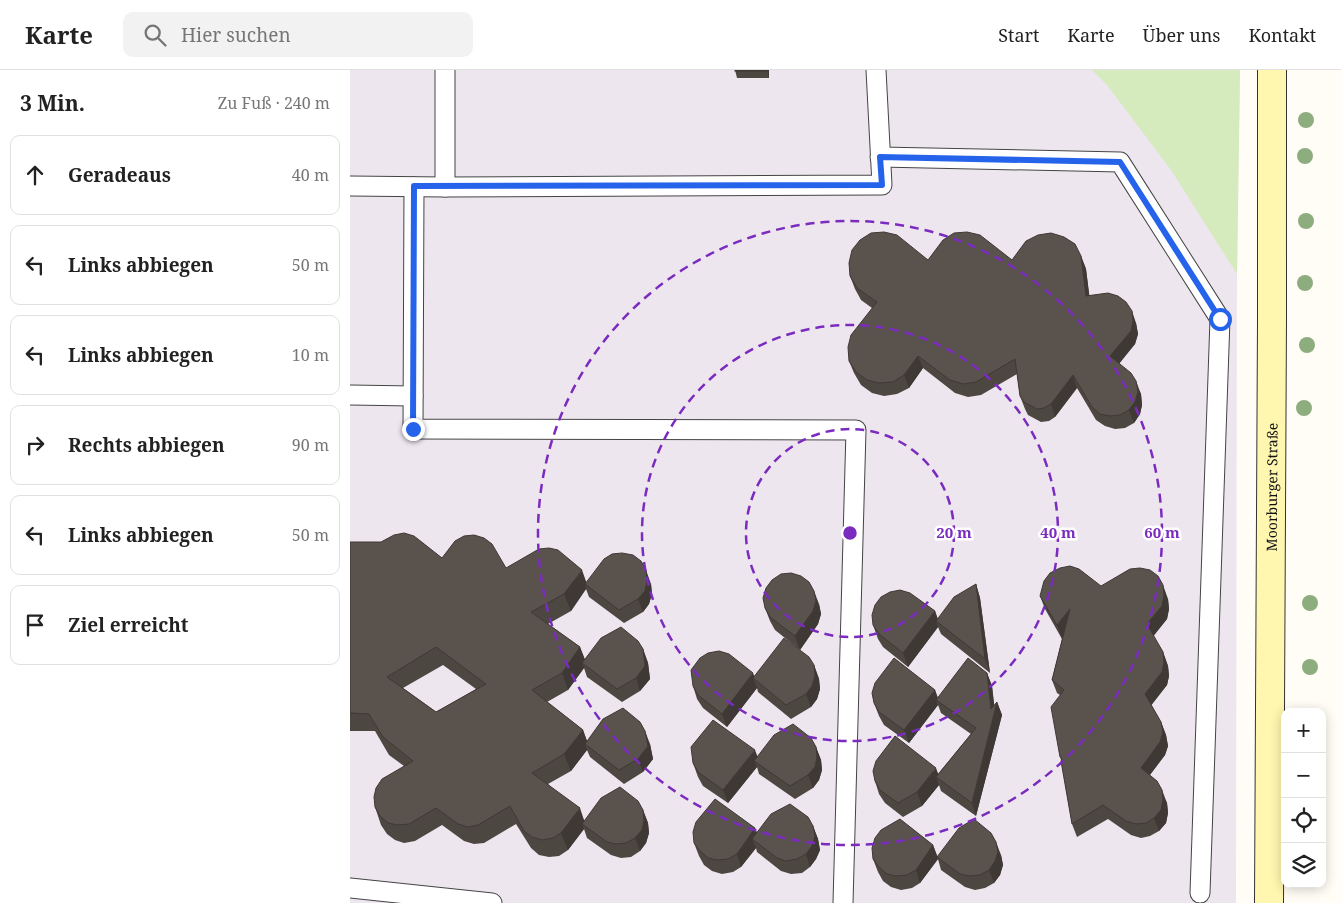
<!DOCTYPE html>
<html lang="de">
<head>
<meta charset="utf-8">
<style>
	:root { --surface:#fff; --page:#f2f2f2; --text:#222; --muted:#767676; --line:#e0e0e0 }
	body { margin:0; font-family:"Noto Serif",serif; background:var(--page); color:var(--text) }
	.controls { position:absolute; right:15px; bottom:15px; display:grid; overflow:hidden; border-radius:10px; box-shadow:0 2px 12px #0003 }
	.controls button { width:45px; height:45px; display:grid; place-items:center; padding:0; border:0; border-bottom:1px solid var(--line); background:var(--surface); color:var(--text); font:25px sans-serif }
	.stop { position:absolute; width:15px; height:15px; margin:-11px; border:4px solid #2563eb; border-radius:50%; background:#fff }
	.stop.end { background:#2563eb; border-color:#fff; box-shadow:0 1px 5px #0008 }
	.list { margin:0; padding:0; list-style:none }
	h2 { display:flex; justify-content:space-between; align-items:center; height:65px; margin:0; padding:0 20px; font-size:21px }
	h2 small { font-size:16px; font-weight:400; color:var(--muted) }
	.list li { display:grid; grid-template-columns:32px 1fr auto; gap:15px; align-items:center; box-sizing:border-box; height:80px; margin:0 10px 10px; padding:0 10px; border:1px solid var(--line); border-radius:10px }
	.list b { display:block; font-size:19px; white-space:nowrap }
	.list em { font-size:16px; font-style:normal; color:var(--muted) }
	.icon { flex:none; width:28px; height:28px; fill:none; stroke:currentColor; stroke-width:2; stroke-linecap:round; stroke-linejoin:round }
	.map { position:relative; flex:none; width:991px; height:833px; overflow:hidden }
	header { display:flex; align-items:center; gap:30px; box-sizing:border-box; height:70px; padding:0 25px; background:var(--surface); border-bottom:1px solid var(--line) }
	header strong { font-size:24px }
	nav { display:flex; gap:28px; margin-inline-start:auto; font-size:18px }
	.search { width:350px; height:45px; background:var(--page); display:flex; align-items:center; gap:12px; box-sizing:border-box; padding:0 18px; border-radius:10px; color:var(--muted); font-size:19px }
	main { display:flex }
	aside { flex:1; background:var(--surface) }
	.map>svg:first-child { display:block }
</style>
</head>
<body>
<header>
<strong>Karte</strong>
<div class="search"><svg class="icon" aria-label="search" viewBox="0 0 24 24"><circle cx="10" cy="10" r="6"/><path d="M15 15l6 6"/></svg>Hier suchen</div>
<nav><a>Start</a><a>Karte</a><a>Über uns</a><a>Kontakt</a></nav>
</header>
<main>
<aside>
<h2>3 Min.<small>Zu Fuß · 240 m</small></h2>
<ul class="list">
<li><svg class="icon" aria-label="ahead" viewBox="0 0 24 24"><path d="M12 20V5M6 11l6-6 6 6"/></svg><div><b>Geradeaus</b></div><em>40 m</em></li>
<li><svg class="icon" aria-label="left" viewBox="0 0 24 24"><path d="M17 20v-9H6M10 6l-5 5 5 5"/></svg><div><b>Links abbiegen</b></div><em>50 m</em></li>
<li><svg class="icon" aria-label="left" viewBox="0 0 24 24"><path d="M17 20v-9H6M10 6l-5 5 5 5"/></svg><div><b>Links abbiegen</b></div><em>10 m</em></li>
<li><svg class="icon" aria-label="right" viewBox="0 0 24 24"><path d="M7 20v-9h11M14 6l5 5-5 5"/></svg><div><b>Rechts abbiegen</b></div><em>90 m</em></li>
<li><svg class="icon" aria-label="left" viewBox="0 0 24 24"><path d="M17 20v-9H6M10 6l-5 5 5 5"/></svg><div><b>Links abbiegen</b></div><em>50 m</em></li>
<li><svg class="icon" aria-label="arrive" viewBox="0 0 24 24"><path d="M6 21V4h12l-3 4 3 4H6"/></svg><div><b>Ziel erreicht</b></div></li>
</ul>
</aside>
<div class="map">
<svg width="991" height="833" viewBox="0 0 991 833">
	<rect width="100%" height="100%" fill="#fffdf5"/>
	<path fill="#eee6ef" d="M0,0H890L887,204L886,833H0Z"/>
	<path fill="#d5ebbd" d="M742,0H890L887,204L821,100L757,15Z"/>
	<g fill="none" stroke-linecap="round" stroke-linejoin="round">
		<defs>
			<g id="service">
				<path d="M530,87L770,92L870,249L850,823"/>
				<path d="M0,116L95,117V0"/>
				<path d="M64,117L63,359L506,360L493,833"/>
				<path d="M95,117L532,115L526,0"/>
				<path d="M0,325L63,326"/>
				<path d="M0,818L142,833"/>
			</g>
			<g id="secondary">
				<path id="s1" d="M919,833L922,250V0"/>
			</g>
		</defs>
		<use href="#service" stroke="#444" stroke-width="21"/>
		<use href="#secondary" stroke="#333" stroke-width="30"/>
		<use href="#service" stroke="#fff" stroke-width="19"/>
		<use href="#secondary" stroke="#fff6b0" stroke-width="28"/>
	</g>
	<g fill="#8dad7f">
		<circle cx="956" cy="50" r="8"/>
		<circle cx="955" cy="86" r="8"/>
		<circle cx="956" cy="151" r="8"/>
		<circle cx="955" cy="213" r="8"/>
		<circle cx="957" cy="275" r="8"/>
		<circle cx="954" cy="338" r="8"/>
		<circle cx="960" cy="533" r="8"/>
		<circle cx="960" cy="597" r="8"/>
	</g>
	<g fill="#4d4742" fill-rule="evenodd">
		<path d="M385,0H419V8H387Z"/>
		<path d="M731,186L736,199L739,225L786,253L788,264L785,274L769,293L791,324L792,335L790,344L784,353L775,358L765,359L755,356L746,350L727,318L705,347L699,351L691,352L678,345L675,339L670,326L667,304L631,325L618,327L605,323L573,298L559,318L547,324L534,326L522,323L511,315L504,303L499,291L522,238L511,230L505,219L500,206L578,190H662Z"/>
		<path d="M0,472L236,512L301,514L302,524L299,534L293,542L274,553L239,527L236,519L221,541L198,554L230,577L235,590L293,579L298,593L300,609L290,621L272,632L237,607L234,598L218,620L197,632L233,660L237,671L300,674L303,689L293,702L274,714L240,687L237,680L221,701L198,714L235,751L293,740L298,753L299,763L296,773L290,781L281,787L271,788L261,785L237,768L234,759L218,780L209,786L199,787L189,785L181,778L166,754L134,773L124,774L114,771L92,755L65,771L54,773L45,770L37,764L31,755L25,737L54,696L39,685L25,661H0ZM93,595L126,619L86,642L53,618Z"/>
		<path d="M626,514L630,528L640,603L591,564L588,557L558,597L533,577L528,569L523,555L585,541L588,549Z"/>
		<path d="M751,516L818,529L819,539L817,549L803,566L813,582L818,596L819,606L817,615L801,635L811,652L816,665L818,676L815,685L800,705L817,733L818,743L816,753L809,761L800,766L791,768L781,765L758,749L727,767L722,754L711,690L710,687V625L707,623L702,610L712,569L695,539L690,526Z"/>
		<path d="M469,534L471,544L468,554L450,580L425,560L420,551L415,538Z"/>
		<path d="M464,595L469,609L470,619L467,629L461,637L441,649L408,622L407,618L377,657L353,638L347,629L343,616L404,607Z"/>
		<path d="M637,603L642,616L644,636L647,632L652,645L626,746L591,721L589,715L572,736L553,747L535,733L529,724L525,711L588,704L621,664L591,643L588,635L559,673L534,655L529,646L524,633L585,620L588,628Z"/>
		<path d="M466,677L471,690L472,700L469,710L463,718L445,729L409,704L407,697L378,733L353,716L348,707L343,693L408,686Z"/>
		<path d="M463,756L468,769L470,780L466,789L460,797L452,803L441,804L431,801L407,782L406,778L391,797L383,802L372,804L362,801L354,795L349,786L344,773L405,758L407,763Z"/>
		<path d="M583,775L587,786L651,785L653,795L650,805L644,813L635,818L625,820L615,817L591,800L588,789L570,813L562,818L551,820L541,817L533,811L528,802L523,789Z"/>
	</g>
	<g fill="#3f3936">
		<path d="M417,0H419V8Z"/>
		<path d="M731,186L736,199L741,238L736,226Z"/>
		<path d="M782,241L786,253L788,264L785,274L765,299L760,286Z"/>
		<path d="M568,286L573,298L559,318L554,305Z"/>
		<path d="M723,305L727,318L705,347L701,334Z"/>
		<path d="M786,311L791,324L792,335L790,344L784,353L779,340Z"/>
		<path d="M232,500L238,517L235,514L236,519L221,541L214,524Z"/>
		<path d="M296,500L301,514L302,524L299,534L293,542L288,529Z"/>
		<path d="M626,514L630,528L640,603L635,589Z"/>
		<path d="M813,515L818,529L819,539L817,549L802,568L797,554Z"/>
		<path d="M464,521L469,534L471,544L468,554L450,580L445,566Z"/>
		<path d="M720,539L712,569L707,555Z"/>
		<path d="M585,541L589,554L586,551L588,557L558,597L553,583Z"/>
		<path d="M230,577L237,595L232,593L234,598L218,620L212,603Z"/>
		<path d="M293,579L298,593L300,609L290,621L286,608Z"/>
		<path d="M813,582L818,596L819,606L817,615L800,637L795,624Z"/>
		<path d="M464,595L469,609L470,619L467,629L461,637L456,624Z"/>
		<path d="M403,603L406,610L403,608L407,618L377,657L372,644Z"/>
		<path d="M637,603L642,616L645,641L647,632L652,645L626,746L622,733L641,639Z"/>
		<path d="M585,620L589,632L586,630L588,635L559,673L554,660Z"/>
		<path d="M811,652L816,665L818,676L815,685L795,711L791,698Z"/>
		<path d="M233,660L239,677L235,674L237,680L221,701L214,684Z"/>
		<path d="M295,661L300,674L303,689L293,702L288,689Z"/>
		<path d="M466,677L471,690L472,700L469,710L463,718L458,705Z"/>
		<path d="M405,680L410,693L404,691L407,697L378,733L373,720Z"/>
		<path d="M586,698L591,711L586,707L589,715L572,736L567,722Z"/>
		<path d="M812,720L817,733L818,743L816,753L809,761L804,748Z"/>
		<path d="M230,738L236,756L232,754L234,759L218,780L211,763Z"/>
		<path d="M293,740L298,753L299,763L296,773L290,781L285,768Z"/>
		<path d="M463,756L468,769L470,780L466,789L460,797L456,784Z"/>
		<path d="M405,758L410,772L402,769L406,778L391,797L387,784Z"/>
		<path d="M646,772L651,785L653,795L650,805L644,813L639,800Z"/>
		<path d="M583,775L588,788L587,787L588,789L570,813L566,800Z"/>
	</g>
	<g fill="#5a524d" stroke="#3f3936" fill-rule="evenodd">
		<rect x="385" y="0" width="32" height="1"/>
		<path d="M534,162L547,165L578,190L593,170L604,163L617,162L630,165L662,190L676,171L688,165L701,163L714,167L725,174L731,186L736,226L758,223L768,226L776,232L782,241L783,251L781,261L760,286L781,303L786,311L788,322L785,332L779,340L770,345L760,346L750,344L742,337L723,305L701,334L694,338L687,339L674,332L670,326L665,289L626,312L613,314L600,310L568,286L554,305L543,312L529,313L517,310L506,302L499,291L498,277L501,265L527,232L507,218L500,206L499,193L502,180L510,170L521,163Z"/>
		<path d="M54,463L64,466L92,488L105,471L114,466L124,465L134,468L142,474L156,498L189,479L199,478L208,480L232,500L214,524L181,542L230,577L212,603L182,620L233,660L214,684L182,703L230,738L211,763L203,768L192,770L182,767L174,761L160,736L128,755L118,757L108,754L86,738L59,754L48,755L38,753L30,746L25,737L24,727L26,718L32,709L63,691L33,667L19,644L0,643V472H31L44,465ZM86,577L136,614L86,642L37,607Z"/>
		<path d="M272,483L283,485L291,491L296,500L297,511L295,521L288,529L269,540L235,514L254,489L262,484Z"/>
		<path d="M720,496L729,499L751,516L780,499L790,498L800,500L808,506L813,515L814,525L812,536L797,554L813,582L814,592L812,602L795,624L811,652L813,662L810,672L791,698L807,711L812,720L813,730L811,740L804,748L796,753L786,754L776,751L753,735L722,754L711,691L712,689L710,687L701,637L714,620L702,610L720,539L707,555L690,526L694,511L700,503L710,498Z"/>
		<path d="M441,503L451,506L459,512L464,521L466,531L463,541L445,566L420,547L415,538L413,528L416,518L422,510L431,504Z"/>
		<path d="M626,514L635,589L586,551L604,527Z"/>
		<path d="M550,520L560,523L585,541L553,583L529,564L523,555L522,545L525,535L531,527L540,522Z"/>
		<path d="M271,557L288,571L293,579L295,596L286,608L267,619L232,593L251,568Z"/>
		<path d="M434,568L459,587L464,595L465,606L462,616L456,624L436,635L403,608Z"/>
		<path d="M369,581L379,584L403,603L372,644L348,625L343,616L341,600L350,588L358,583Z"/>
		<path d="M544,588L585,620L554,660L529,642L524,633L522,623L525,613Z"/>
		<path d="M618,588L637,603L641,639L647,632L622,733L586,707L626,658L586,630Z"/>
		<path d="M273,638L290,652L295,661L298,676L288,689L269,700L235,674L253,649Z"/>
		<path d="M363,650L405,680L373,720L348,702L343,693L341,677Z"/>
		<path d="M443,654L461,668L466,677L467,687L465,697L458,705L440,716L404,691L424,665Z"/>
		<path d="M545,666L586,698L567,722L548,733L530,720L525,711L523,701L526,691Z"/>
		<path d="M270,717L288,731L293,740L294,750L292,760L285,768L276,773L266,774L257,772L232,754L251,728Z"/>
		<path d="M365,729L405,758L387,784L378,789L367,790L358,788L350,781L344,773L343,762L346,752Z"/>
		<path d="M440,734L458,747L463,756L465,766L462,776L456,784L447,789L436,791L427,788L402,769L421,744Z"/>
		<path d="M550,749L583,775L566,800L557,805L546,806L537,804L529,797L523,789L522,778L525,768L531,760Z"/>
		<path d="M624,749L641,763L646,772L648,782L645,791L639,800L630,805L620,806L610,804L587,787L609,758Z"/>
	</g>
	<g fill="none" stroke-linecap="round" stroke-linejoin="round">
		<path stroke="#2563eb" stroke-width="6" d="M63,359L64,116L532,115L530,87L770,92L870,249"/>
	</g>
	<g fill="none" stroke="#7b2cbf" stroke-width="2.5" stroke-dasharray="9 6">
		<circle cx="500" cy="463" r="104"/>
		<circle cx="500" cy="463" r="208"/>
		<circle cx="500" cy="463" r="312"/>
	</g>
	<g text-anchor="middle" dominant-baseline="central" stroke-width="5" stroke-linejoin="round" paint-order="stroke">
		<g font-size="14" fill="#111" stroke="#fff">
			<text stroke="none"><textPath href="#s1" startOffset="416">Moorburger Straße</textPath></text>
		</g>
	</g>
	<circle cx="500" cy="463" r="8" fill="#7b2cbf" stroke="#fff" stroke-width="2.5"/>
	<g font-size="15" text-anchor="middle" font-weight="bold" fill="#7b2cbf" stroke="#fff" stroke-width="5" stroke-linejoin="round" paint-order="stroke">
		<text x="604" y="468">20 m</text>
		<text x="708" y="468">40 m</text>
		<text x="812" y="468">60 m</text>
	</g>
</svg>
<div class="controls">
<button>+</button>
<button>−</button>
<button><svg class="icon" aria-label="locate" viewBox="0 0 24 24"><circle cx="12" cy="12" r="6"/><path d="M12 2v4M12 18v4M2 12h4M18 12h4"/></svg></button>
<button><svg class="icon" aria-label="layers" viewBox="0 0 24 24"><path d="M12 4l9 5-9 5-9-5zM3 14l9 5 9-5"/></svg></button>
</div>
<div class="stop" style="left:870px;top:249px"></div>
<div class="stop end" style="left:63px;top:359px"></div>
</div>
</main>
</body>
</html>
